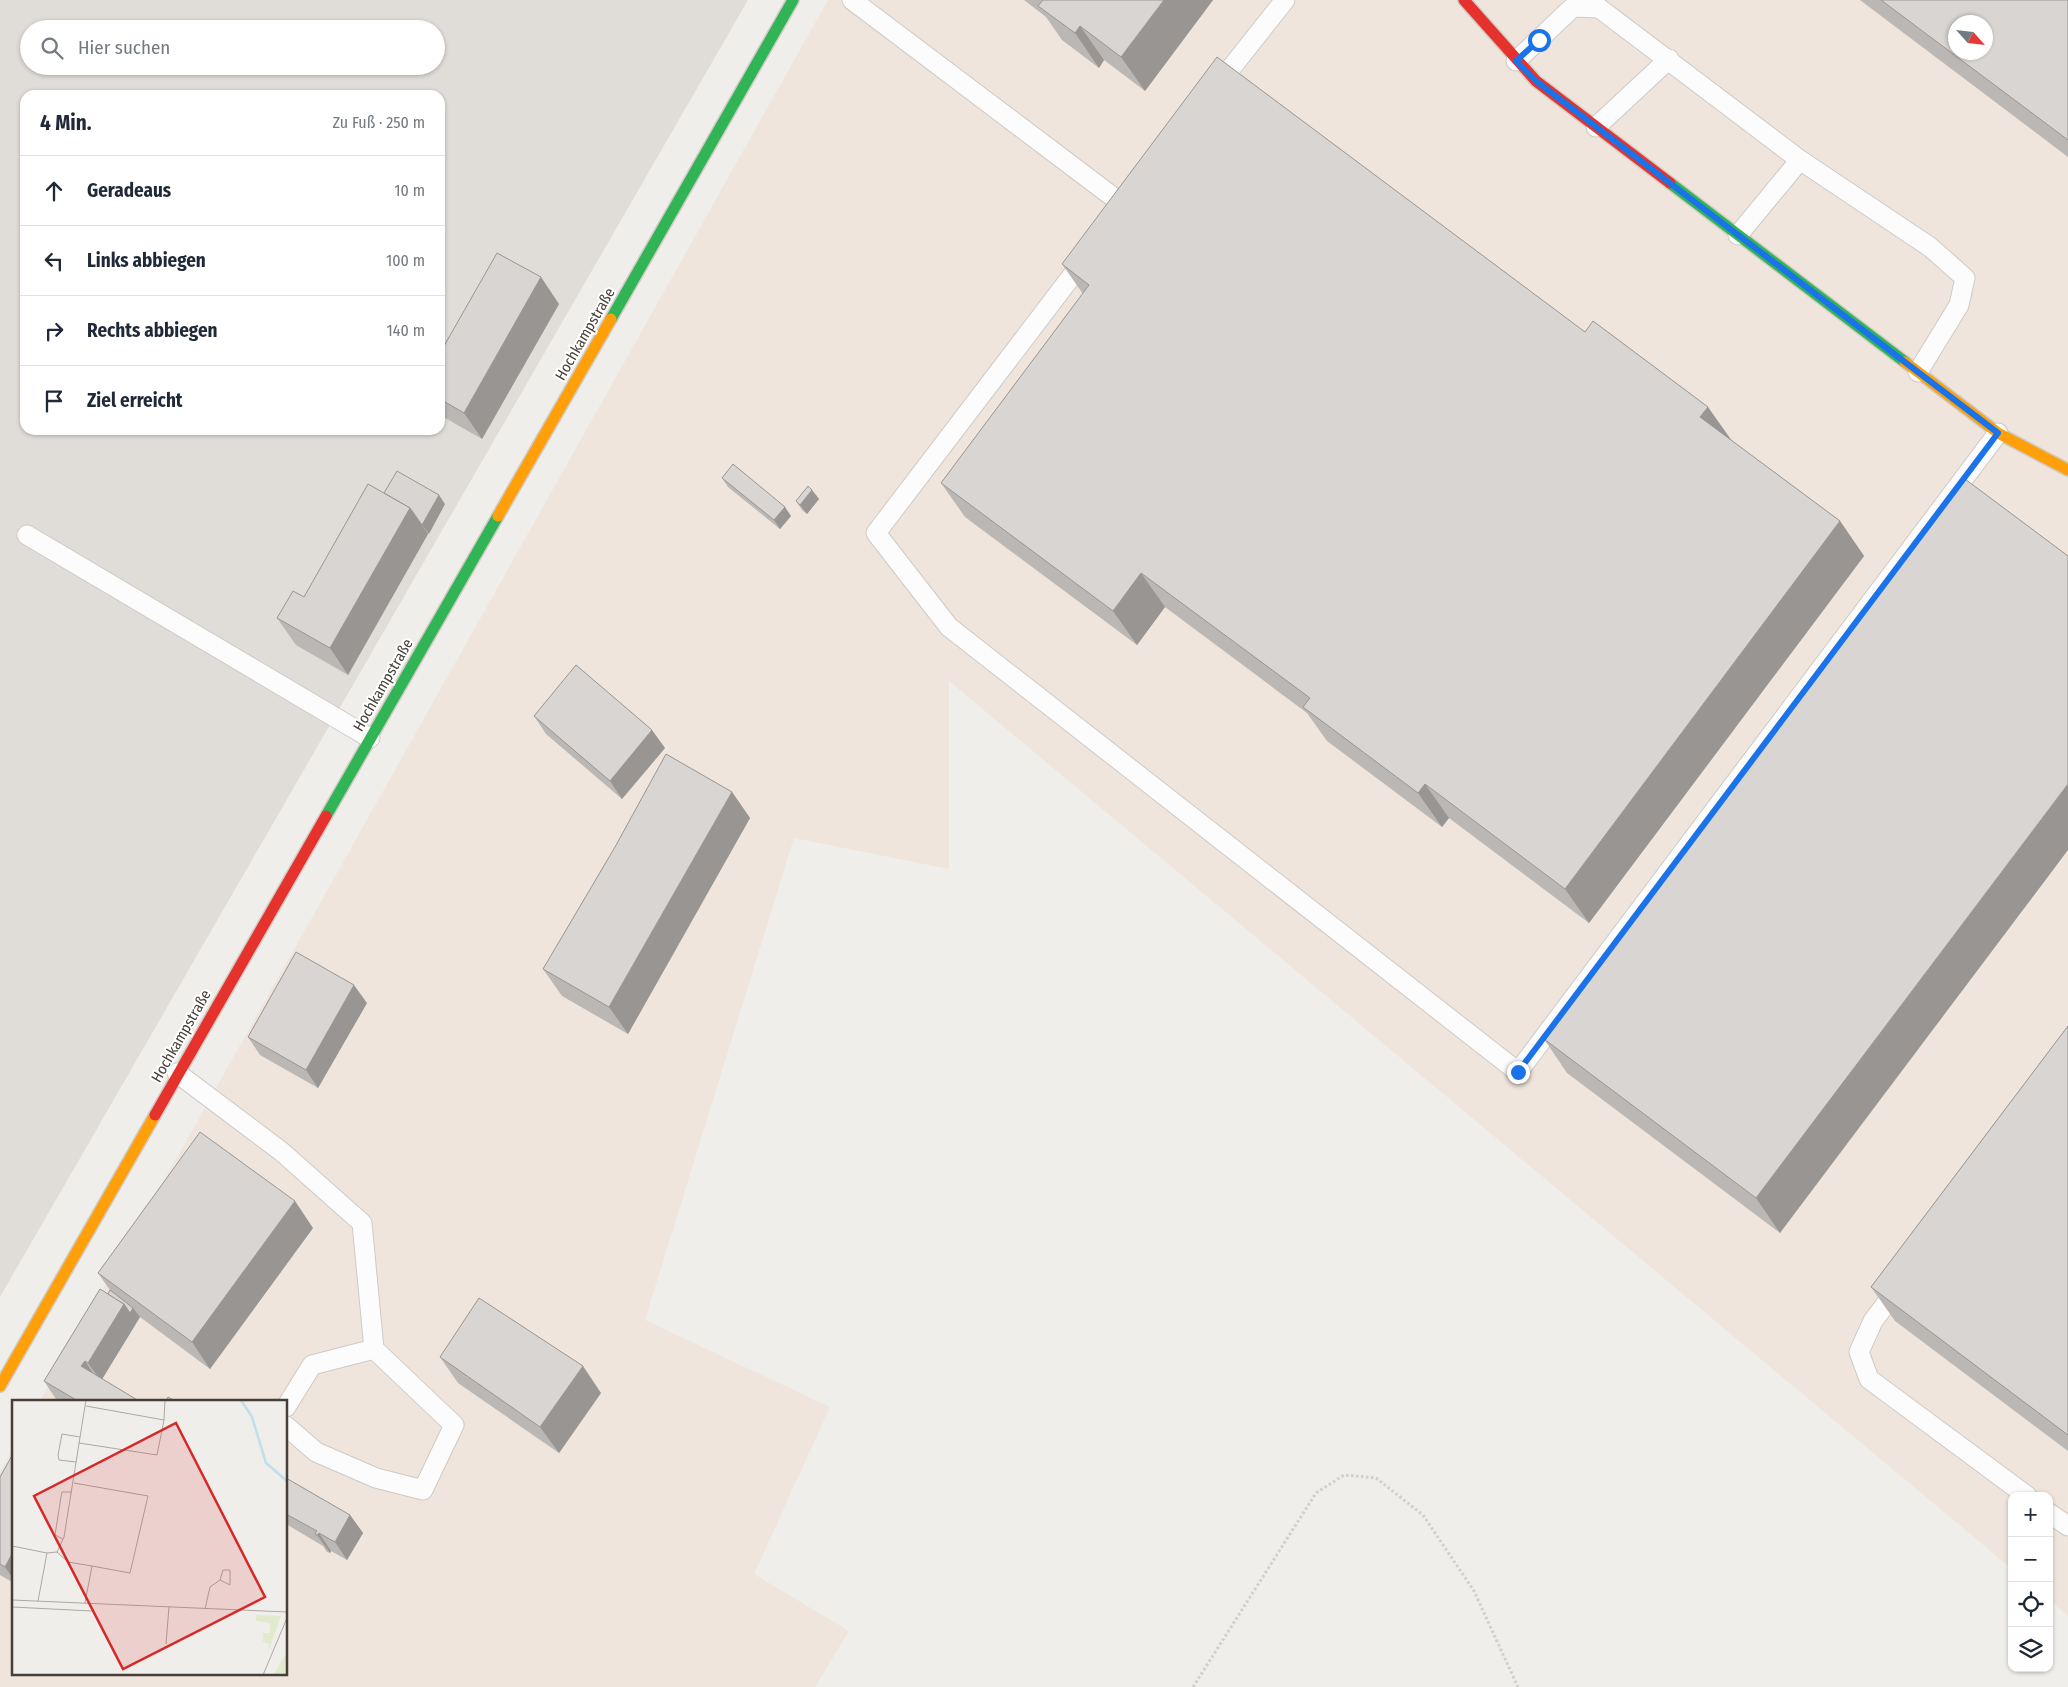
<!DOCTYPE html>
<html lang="de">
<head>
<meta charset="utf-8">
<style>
	:root { --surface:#fff; --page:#f6f6f7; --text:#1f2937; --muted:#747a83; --line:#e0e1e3 }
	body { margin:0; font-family:"Fira Sans Condensed",sans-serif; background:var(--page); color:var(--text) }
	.controls { position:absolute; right:15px; bottom:15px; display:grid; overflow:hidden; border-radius:10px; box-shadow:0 1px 4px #0004 }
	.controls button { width:45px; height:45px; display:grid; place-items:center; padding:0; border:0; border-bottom:1px solid var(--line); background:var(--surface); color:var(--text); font:25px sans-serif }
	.compass { position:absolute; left:1948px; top:15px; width:45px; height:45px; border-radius:50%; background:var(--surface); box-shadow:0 1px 4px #0004; rotate:117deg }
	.stop { position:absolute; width:15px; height:15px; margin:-11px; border:4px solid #1a73e8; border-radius:50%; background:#fff }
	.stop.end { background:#1a73e8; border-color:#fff; box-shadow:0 1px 5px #0008 }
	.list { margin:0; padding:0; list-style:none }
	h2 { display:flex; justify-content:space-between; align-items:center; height:65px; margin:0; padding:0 20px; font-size:21px }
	h2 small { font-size:16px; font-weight:400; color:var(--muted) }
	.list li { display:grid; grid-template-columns:32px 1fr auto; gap:15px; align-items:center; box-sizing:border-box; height:70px; padding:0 20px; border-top:1px solid var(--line) }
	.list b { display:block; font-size:19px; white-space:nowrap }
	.list em { font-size:16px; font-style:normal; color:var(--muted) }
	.icon { flex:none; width:28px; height:28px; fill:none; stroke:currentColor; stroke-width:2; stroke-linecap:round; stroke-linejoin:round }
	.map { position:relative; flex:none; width:2068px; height:1687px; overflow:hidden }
	.search { position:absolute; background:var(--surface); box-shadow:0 1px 4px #0004; left:20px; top:20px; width:425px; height:55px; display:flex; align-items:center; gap:12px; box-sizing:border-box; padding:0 18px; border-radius:28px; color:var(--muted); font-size:19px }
	.panel { position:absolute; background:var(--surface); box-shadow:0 1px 4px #0004; left:20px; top:90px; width:425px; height:345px; border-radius:15px }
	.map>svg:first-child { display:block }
</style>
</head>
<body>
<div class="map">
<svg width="2068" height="1687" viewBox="0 0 2068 1687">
	<rect width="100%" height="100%" fill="#f0eeeb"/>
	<path fill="#efe5dc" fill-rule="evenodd" d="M828,0H2068V1616L2049,1600V1496H2012V1569L949,681V869L794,838L645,1320L830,1407L754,1574L849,1631L815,1687H0V1472L14,1447V1673H286V1401H40ZM1956,22H1986V52H1956Z"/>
	<path fill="#e0ddd9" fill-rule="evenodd" d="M0,0H748L0,1297ZM29,29H436V66H29ZM25,95H440V430H25Z"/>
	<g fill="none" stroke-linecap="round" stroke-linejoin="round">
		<defs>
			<g id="lane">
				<path d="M852,0L1125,206L1131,198"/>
				<path d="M1516,61L1573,7L1599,8L1800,160L1930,247L1965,278L1959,305L1918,372"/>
				<path d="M1216,87L1285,0"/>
				<path d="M1596,127L1669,59"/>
				<path d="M1738,235L1800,160"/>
				<path d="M1087,256L876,533L949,627L1518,1072L1998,433"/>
				<path d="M27,535L370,738"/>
				<path d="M177,1073L282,1152L362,1223L374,1349L454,1425L423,1490L376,1478L316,1452L286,1426"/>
				<path d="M1900,1285L1873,1321L1859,1352L1869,1379L2027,1496"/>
				<path d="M286,1407L312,1365L374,1349"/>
				<path d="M2049,1513L2068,1526"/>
			</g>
			<g id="fast">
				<path d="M1670,183L1905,362"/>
				<path d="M611,319L793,0"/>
				<path d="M326,816L498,516"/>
			</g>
			<g id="slow">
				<path d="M1905,362L1998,433L2068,470"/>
				<path d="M498,516L611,319"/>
				<path d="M0,1386L155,1115"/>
			</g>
			<g id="jam">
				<path d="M1464,0L1536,81L1670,183"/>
				<path d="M155,1115L326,816"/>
			</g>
		</defs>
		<use href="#lane" stroke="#cdcac7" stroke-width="21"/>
		<use href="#fast" stroke="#cfcac2" stroke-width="14"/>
		<use href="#slow" stroke="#cfcac2" stroke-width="14"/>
		<use href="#jam" stroke="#cfcac2" stroke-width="14"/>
		<path stroke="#d1cecc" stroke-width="3" stroke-dasharray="2.5 2.5" stroke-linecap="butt" d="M1193,1687L1316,1493L1344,1475L1376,1478L1423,1515L1474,1591L1518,1687"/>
		<use href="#lane" stroke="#fdfcfc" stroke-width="19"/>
		<use href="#fast" stroke="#30b455" stroke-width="11"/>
		<use href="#slow" stroke="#ff9f0a" stroke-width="11"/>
		<use href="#jam" stroke="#e5322d" stroke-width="11"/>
	</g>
	<g fill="#bbb7b5">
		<path d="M1024,0H1213L1145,91L1104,60L1099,68L1062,40L1046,17Z"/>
		<path d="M1860,0H2068V157Z"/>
		<path d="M1062,264L1585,332L1840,521L1864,556L1589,923L1449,818L1442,827L1327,741L1307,713L1165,607L1137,645L965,517L941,483L1083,294Z"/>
		<path d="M559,304L482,439L440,415V353Z"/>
		<path d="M722,478L791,516L780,529L728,487Z"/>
		<path d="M812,490L819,499L807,514L802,510L796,501Z"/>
		<path d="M384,493L445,504L348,675L296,645L277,618L304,597Z"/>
		<path d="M2068,556L1780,1233L1567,1073L1544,1039Z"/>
		<path d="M534,716L665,748L622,799L546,734Z"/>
		<path d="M732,792L750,818L628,1034L562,996L543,969Z"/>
		<path d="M367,1003L318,1088L260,1055L248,1037Z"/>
		<path d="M2068,1026V1451L1895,1321L1871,1287Z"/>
		<path d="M313,1228L210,1369L140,1317L102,1379L139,1401H59L56,1399L44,1381L110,1290L98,1273Z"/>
		<path d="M440,1357L601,1393L559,1453L458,1383Z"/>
		<path d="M14,1454V1583L0,1575V1477Z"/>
		<path d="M286,1478L350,1515L363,1533L347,1560L331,1551L330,1553L327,1552L323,1546L286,1524Z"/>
	</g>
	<g fill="#989593">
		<path d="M1164,0H1213L1145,91L1121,57Z"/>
		<path d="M1080,26L1104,60L1099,68L1075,33Z"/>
		<path d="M541,277L559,304L482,439L464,413Z"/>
		<path d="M1708,407L1732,441L1700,417Z"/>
		<path d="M812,490L819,499L807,514L800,505Z"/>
		<path d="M439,495L445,504L429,534L422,525Z"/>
		<path d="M785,507L791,516L780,529L774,520Z"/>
		<path d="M410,508L428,534L348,675L330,648Z"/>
		<path d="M1840,521L1864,556L1589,923L1565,889Z"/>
		<path d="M1141,573L1165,607L1137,645L1113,611Z"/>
		<path d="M652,730L665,748L622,799L610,781Z"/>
		<path d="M1425,784L1449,818L1442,827L1418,793Z"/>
		<path d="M2068,784V850L1780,1233L1756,1198Z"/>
		<path d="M732,792L750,818L628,1034L609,1007Z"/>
		<path d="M354,985L367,1003L318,1088L306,1070Z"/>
		<path d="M295,1201L313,1228L210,1369L192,1342Z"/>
		<path d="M124,1304L133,1308L140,1317L101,1381L88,1363Z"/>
		<path d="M85,1361L97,1379L81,1366Z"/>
		<path d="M583,1366L601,1393L559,1453L540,1427Z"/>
		<path d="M350,1515L363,1533L347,1560L335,1542Z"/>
		<path d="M319,1533L331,1551L330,1553L317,1535Z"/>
		<path d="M14,1550V1580L5,1567Z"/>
	</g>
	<g fill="#d9d5d2" stroke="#989593" fill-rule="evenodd">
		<path d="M1043,0H1164L1121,57L1080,26L1075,33L1038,6Z"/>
		<path d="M1881,0H2068V140ZM1956,22H1986V52H1956Z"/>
		<path d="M1217,57L1585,332L1593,321L1708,407L1700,417L1840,521L1565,889L1425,784L1418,793L1303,707L1310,698L1141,573L1113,611L941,483L1089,285L1062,264Z"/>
		<path d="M497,253L541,277L464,413L440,399V353Z"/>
		<path d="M733,464L785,507L774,520L722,478Z"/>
		<path d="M397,471L439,495L422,525L410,508L384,493Z"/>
		<path d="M1965,479L2068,556V784L1756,1198L1544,1039Z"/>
		<path d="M368,484L410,508L330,648L277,618L293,591L304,597Z"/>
		<path d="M808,486L812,490L800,505L796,501Z"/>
		<path d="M576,665L652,730L610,781L534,716Z"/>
		<path d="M666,754L732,792L609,1007L543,969L615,847Z"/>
		<path d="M296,952L354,985L306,1070L248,1037Z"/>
		<path d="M2068,1026V1435L1871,1287Z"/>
		<path d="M200,1132L295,1201L192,1342L98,1273Z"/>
		<path d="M100,1289L124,1304L88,1363L85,1361L81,1366L139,1401H78L44,1381Z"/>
		<path d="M110,1290L133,1308L130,1313L124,1304L108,1294Z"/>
		<path d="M479,1298L583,1366L540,1427L440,1357Z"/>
		<path d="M168,1397L175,1401H166Z"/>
		<path d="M13,1454L14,1550L5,1567L0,1564V1477Z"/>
		<path d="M286,1478L350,1515L335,1542L319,1533L317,1535L315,1534L317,1531L286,1514Z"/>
	</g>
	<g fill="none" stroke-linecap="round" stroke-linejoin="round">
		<path stroke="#1a73e8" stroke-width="6" d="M1518,1072L1998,433L1536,81L1516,61L1539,40"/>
	</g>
	<g text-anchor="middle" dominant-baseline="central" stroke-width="4" stroke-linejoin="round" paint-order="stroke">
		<g font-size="15" fill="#473f37" stroke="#fff">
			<text transform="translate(585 334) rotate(-60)">Hochkampstraße</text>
			<text transform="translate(383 685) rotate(-60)">Hochkampstraße</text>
			<text transform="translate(181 1036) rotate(-60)">Hochkampstraße</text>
		</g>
	</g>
	<g transform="translate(12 1400)">
		<rect width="275" height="275" fill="#f0eeeb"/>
		<path d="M244,215L269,216L256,252L257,244L251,242V233H258V223L244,221ZM272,256L275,257V275H262Z" fill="#e1eacc"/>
		<path fill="none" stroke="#bedfec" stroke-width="2.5" d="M229,0L240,17L254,63L275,81"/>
		<path fill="none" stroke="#aca8a3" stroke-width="1" d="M74,6L152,20L153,0M67,43L145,55L152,20M64,62L47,60L46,55L50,34L68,37M62,83L136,96L118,173L80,166M51,139L43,135L49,97L50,92H60M0,146L35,153M45,152L52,137L74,0M45,152L56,162L80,166L73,203M0,200L275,212M26,201L35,153L45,152M0,207L80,211M193,209L198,187L208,180L211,170H218V185L208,180M154,244L157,207M251,275L275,218"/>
		<path fill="#d62828" fill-opacity="0.15" stroke="#d62828" stroke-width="2.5" d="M164,23L253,197L111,269L22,96Z"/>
		<rect width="275" height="275" fill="none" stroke="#473f37" stroke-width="2.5"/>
	</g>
</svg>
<div class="controls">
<button>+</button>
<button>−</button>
<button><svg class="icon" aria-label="locate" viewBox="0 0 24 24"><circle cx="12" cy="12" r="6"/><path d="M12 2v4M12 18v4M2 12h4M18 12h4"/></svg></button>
<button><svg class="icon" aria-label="layers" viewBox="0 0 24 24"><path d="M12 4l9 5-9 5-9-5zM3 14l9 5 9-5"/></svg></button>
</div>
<svg class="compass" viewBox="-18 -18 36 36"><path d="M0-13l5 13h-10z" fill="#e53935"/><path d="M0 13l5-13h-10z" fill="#747a83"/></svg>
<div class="stop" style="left:1539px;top:40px"></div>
<div class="stop end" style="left:1518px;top:1072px"></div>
<div class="search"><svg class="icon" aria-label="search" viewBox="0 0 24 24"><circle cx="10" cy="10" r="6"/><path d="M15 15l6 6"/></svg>Hier suchen</div>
<section class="panel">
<h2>4 Min.<small>Zu Fuß · 250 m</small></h2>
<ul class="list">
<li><svg class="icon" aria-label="ahead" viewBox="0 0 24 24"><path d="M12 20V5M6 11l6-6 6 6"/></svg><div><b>Geradeaus</b></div><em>10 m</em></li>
<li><svg class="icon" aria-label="left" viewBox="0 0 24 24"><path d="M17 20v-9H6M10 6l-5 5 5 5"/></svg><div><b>Links abbiegen</b></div><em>100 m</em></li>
<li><svg class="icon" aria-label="right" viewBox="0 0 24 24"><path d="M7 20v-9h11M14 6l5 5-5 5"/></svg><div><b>Rechts abbiegen</b></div><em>140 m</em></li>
<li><svg class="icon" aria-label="arrive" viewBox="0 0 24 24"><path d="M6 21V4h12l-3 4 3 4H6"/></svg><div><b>Ziel erreicht</b></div></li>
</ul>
</section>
</div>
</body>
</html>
